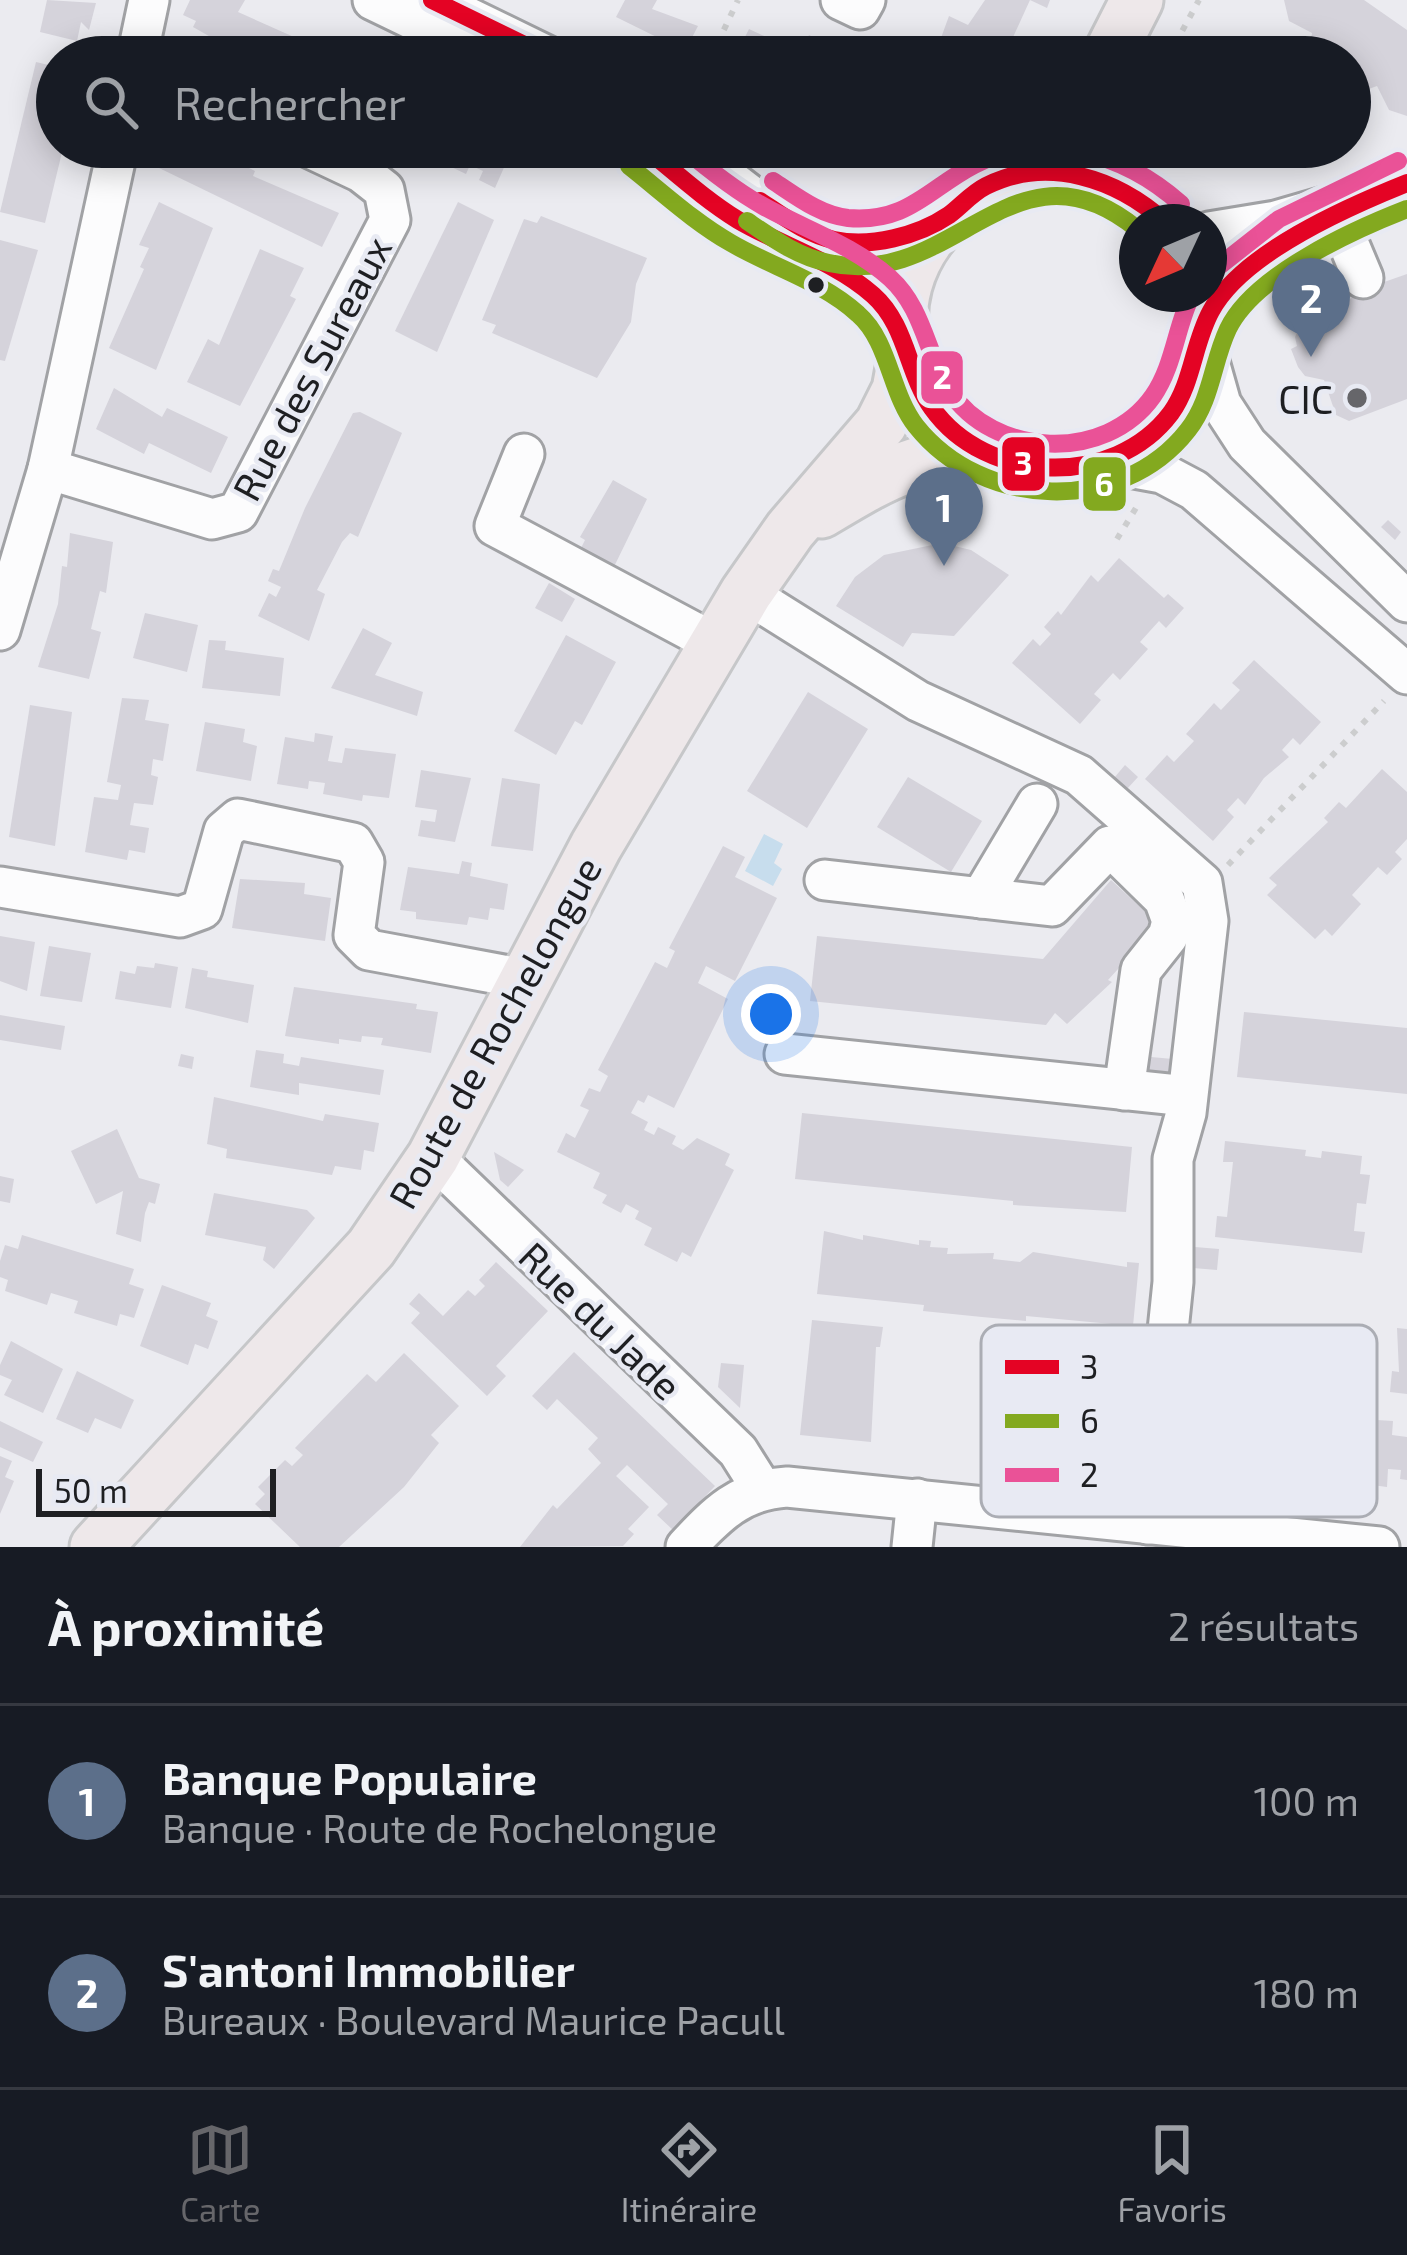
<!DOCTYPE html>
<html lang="fr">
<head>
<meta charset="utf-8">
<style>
	:root { --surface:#171b24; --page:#242831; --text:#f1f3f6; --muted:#9ea1a6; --line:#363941; --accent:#66666a }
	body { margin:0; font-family:"Exo 2",sans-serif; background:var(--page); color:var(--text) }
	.compass { position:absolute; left:1119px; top:204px; width:108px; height:108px; border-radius:50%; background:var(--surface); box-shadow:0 6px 30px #0003; rotate:226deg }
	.scale { position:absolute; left:36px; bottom:30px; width:240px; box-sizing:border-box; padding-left:12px; border:6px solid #1e1f22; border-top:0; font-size:33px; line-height:42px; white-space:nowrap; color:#1e1f22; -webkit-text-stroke:9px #e8eaf3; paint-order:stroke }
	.you { position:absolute; left:771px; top:1014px; width:42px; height:42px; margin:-30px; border:9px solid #fff; border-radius:50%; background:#1a73e8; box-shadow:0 0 0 18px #1a73e833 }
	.badge { display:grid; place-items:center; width:78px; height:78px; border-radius:50%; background:var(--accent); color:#fff; font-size:39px; font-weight:700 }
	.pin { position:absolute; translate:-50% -99px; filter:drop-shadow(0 3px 6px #0008) }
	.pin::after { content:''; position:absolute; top:63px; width:42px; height:36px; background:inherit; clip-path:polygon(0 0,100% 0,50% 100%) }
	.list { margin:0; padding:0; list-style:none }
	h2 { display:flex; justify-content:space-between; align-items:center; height:156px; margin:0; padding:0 48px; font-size:51px }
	h2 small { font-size:39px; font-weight:400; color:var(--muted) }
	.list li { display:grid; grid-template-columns:78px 1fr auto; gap:36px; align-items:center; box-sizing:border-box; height:192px; padding:0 48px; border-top:3px solid var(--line) }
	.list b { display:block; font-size:45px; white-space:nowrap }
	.list p { margin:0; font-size:39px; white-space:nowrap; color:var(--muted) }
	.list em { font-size:39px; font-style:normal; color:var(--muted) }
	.icon { flex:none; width:66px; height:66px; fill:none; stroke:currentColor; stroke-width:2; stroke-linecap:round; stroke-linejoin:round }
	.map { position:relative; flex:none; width:1407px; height:1547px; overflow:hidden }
	.search { position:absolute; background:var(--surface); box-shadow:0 6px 30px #0003; left:36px; right:36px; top:36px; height:132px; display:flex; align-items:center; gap:30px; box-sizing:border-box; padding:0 42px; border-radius:66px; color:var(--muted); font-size:45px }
	.sheet { height:540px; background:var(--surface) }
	nav { display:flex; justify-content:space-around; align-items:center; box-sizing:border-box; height:168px; border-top:3px solid var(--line); background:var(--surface); font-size:33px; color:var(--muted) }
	nav a { display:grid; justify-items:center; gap:6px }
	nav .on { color:var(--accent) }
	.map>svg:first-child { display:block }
</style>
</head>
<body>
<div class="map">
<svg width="1407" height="1547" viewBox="0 0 1407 1547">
	<rect width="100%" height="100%" fill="#ebebf0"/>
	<path fill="#c7dded" d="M764,834L783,844L774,863L782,869L773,886L745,871Z"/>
	<g fill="#d5d3db">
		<path d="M47,0L96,3L89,30L81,22L77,41L40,32Z"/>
		<path d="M190,0H245L238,12L339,57H239L240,46L225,39L223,44L193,27L196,21L183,15Z"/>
		<path d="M625,0H657L652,9L698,26L685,51L616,17Z"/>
		<path d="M985,0H1050L1047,8L1030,0L1004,57H934L949,16L968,25Z"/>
		<path d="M1284,0H1364L1407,30V116L1389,110L1377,86L1363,91L1350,57L1310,47L1312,33L1289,21Z"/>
		<path d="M749,29L801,53L809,35L853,57H735Z"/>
		<path d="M36,62L57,67L53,146L63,148L45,223L0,212Z"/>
		<path d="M167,147H207L255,171L253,176L339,213L322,247L157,167Z"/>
		<path d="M431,147H513L495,188L479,180L483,171L470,165L466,174L445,164L449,156Z"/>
		<path d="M1267,147H1301L1277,164L1263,150Z"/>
		<path d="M159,202L213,228L156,370L109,348L144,269L140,267L149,248L139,245Z"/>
		<path d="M458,202L494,220L437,352L395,331Z"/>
		<path d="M541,216L647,258L636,284L631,322L597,378L492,333L496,325L482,320L524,219L537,223Z"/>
		<path d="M0,240L38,250L5,361L0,360Z"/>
		<path d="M260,249L304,268L290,296L296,299L240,406L187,382L208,339L219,345Z"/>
		<path d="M1407,274V399L1349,421L1336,415L1324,380L1305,376L1298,367L1291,349L1297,346L1295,337L1301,324L1342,311L1348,300L1370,287Z"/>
		<path d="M114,388L162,417L167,408L228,437L211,473L149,443L144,454L96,429Z"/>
		<path d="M360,412L402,433L358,537L350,533L342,542L317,590L325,594L309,641L258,616L269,593L276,597L281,587L268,581L273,569L279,571L305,508L353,413Z"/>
		<path d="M613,480L647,499L610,575L577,556L585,540L580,537Z"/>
		<path d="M1388,520L1401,532L1395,540L1381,527Z"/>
		<path d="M70,533L113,542L106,593L100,591L91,629L101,632L89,679L38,667L58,604L62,566L67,567Z"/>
		<path d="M942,543L971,550L1009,575L954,636L912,633L903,647L836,606L855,577L884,555Z"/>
		<path d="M1119,558L1164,598L1168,594L1184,608L1166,628L1159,621L1140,642L1148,649L1120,680L1113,673L1094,694L1101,700L1080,724L1012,663L1033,639L1040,646L1051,634L1044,627L1058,611L1061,615L1091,575L1098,582Z"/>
		<path d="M549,583L575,599L562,622L535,608Z"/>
		<path d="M145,613L198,625L187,672L133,658Z"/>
		<path d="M363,628L392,643L375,675L423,692L417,716L331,688Z"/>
		<path d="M566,635L616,662L582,725L575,721L556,755L514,731Z"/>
		<path d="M209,640L226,641L225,650L284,658L280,696L202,688Z"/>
		<path d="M1254,660L1321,722L1300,745L1293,738L1282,750L1289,757L1264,778L1245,805L1238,798L1227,810L1234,817L1213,841L1145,779L1167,755L1174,762L1194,741L1186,734L1214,703L1221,710L1240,690L1232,683Z"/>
		<path d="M808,692L868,729L807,828L747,791Z"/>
		<path d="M122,698L149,700L145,720L169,724L163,761L153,759L151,775L158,777L153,805L134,803L130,825L149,828L145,853L129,850L127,860L85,852L94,797L118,800L121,785L107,782Z"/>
		<path d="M30,705L72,712L55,846L9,837Z"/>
		<path d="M205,722L245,729L243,742L257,746L251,781L196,771Z"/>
		<path d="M315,733L333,736L328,761L342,763L345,748L396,754L389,798L363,795L362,801L323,794L325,783L309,781L308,789L277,784L285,737L314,742Z"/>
		<path d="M1125,765L1138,777L1127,789L1114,778Z"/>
		<path d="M1382,769L1407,792V839L1395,852L1402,859L1387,875L1378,867L1352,895L1361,904L1332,936L1325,929L1315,939L1267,895L1277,885L1269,878L1328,822L1324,818L1339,802L1346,808Z"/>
		<path d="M421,770L471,778L455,842L418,836L421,820L435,822L437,810L415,807Z"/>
		<path d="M908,777L982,821L951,872L877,827Z"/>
		<path d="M502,778L540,784L533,851L491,846Z"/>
		<path d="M723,846L745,857L735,877L777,898L735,981L706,966L698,983L728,999L674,1108L648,1095L644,1103L638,1100L631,1113L648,1122L644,1130L654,1135L658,1127L676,1136L672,1144L683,1150L697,1138L730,1154L725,1165L734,1170L705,1228L691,1257L682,1252L677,1262L644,1245L652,1228L635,1219L639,1211L626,1204L621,1213L602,1203L607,1195L593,1188L600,1173L557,1152L566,1133L575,1138L589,1110L580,1106L589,1088L600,1092L608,1076L598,1070L655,962L667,968L675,951L669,948Z"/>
		<path d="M462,861L472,863L470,876L508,884L504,910L490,908L488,920L469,917L467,925L416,919V912L400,910L408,867L459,874Z"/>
		<path d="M240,879L305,883L304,894L331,898L325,941L232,928Z"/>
		<path d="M1111,880L1159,924L1108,980L1112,982L1067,1024L1055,1013L1046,1025L810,1001L817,936L1043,959Z"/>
		<path d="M0,936L35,942L27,991L0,981Z"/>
		<path d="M49,946L91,953L82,1002L40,996Z"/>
		<path d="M155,963L178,967L171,1008L115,999L120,971L135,974L137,966L154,968Z"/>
		<path d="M192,968L208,971L207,977L254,985L248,1023L185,1008Z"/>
		<path d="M294,987L417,1004L416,1009L438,1012L431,1053L381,1045L383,1038L362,1036L361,1042L339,1039V1044L285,1036Z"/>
		<path d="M1244,1012L1407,1028V1094L1237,1077Z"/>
		<path d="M0,1015L65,1026L61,1050L0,1040Z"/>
		<path d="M256,1050L284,1054L283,1063L299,1066L301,1057L384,1070L380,1095L299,1083V1095L250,1087Z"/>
		<path d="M181,1054L194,1057L192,1069L178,1066Z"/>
		<path d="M1140,1056L1173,1059L1171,1081L1138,1078Z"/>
		<path d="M214,1097L323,1121L325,1114L379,1123L374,1152L364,1150L361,1170L335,1166L332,1175L226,1158L227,1149L207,1144Z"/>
		<path d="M802,1113L1132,1147L1126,1212L1013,1205V1201L795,1179Z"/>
		<path d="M117,1129L139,1178L160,1184L155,1204L149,1202L145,1213L141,1242L116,1234L123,1191L96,1204L71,1151Z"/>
		<path d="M1225,1141L1306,1150L1305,1156L1321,1158L1322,1151L1362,1156L1360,1174L1370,1175L1366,1204L1357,1203L1354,1231L1365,1232L1362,1253L1215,1237L1217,1216L1227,1217L1233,1162H1223Z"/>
		<path d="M494,1152L524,1170L508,1187L500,1180Z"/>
		<path d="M0,1176L14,1179L10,1203L0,1201Z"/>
		<path d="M214,1193L307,1210L315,1218L274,1269L263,1260L266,1247L205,1235Z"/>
		<path d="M824,1231L863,1240V1235L919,1245V1240L931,1241L930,1247L948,1248L947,1254L994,1253L993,1259L1020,1262L1033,1252L1127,1267V1262L1139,1263L1133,1326L1026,1316V1321L982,1317L923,1311L924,1305L817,1294Z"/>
		<path d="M22,1235L134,1269L129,1284L144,1289L134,1318L120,1314L117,1326L74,1313L78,1301L51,1293L47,1305L5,1291L8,1280L0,1277V1261L5,1245L18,1249Z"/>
		<path d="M1195,1247L1219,1249L1217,1270L1193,1268Z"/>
		<path d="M496,1262L548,1311L496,1366L506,1376L487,1396L411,1323L420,1313L409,1304L419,1293L443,1316L468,1290L475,1296L485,1286L479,1280Z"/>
		<path d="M162,1285L211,1303L206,1316L218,1321L208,1349L195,1344L188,1365L140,1346Z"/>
		<path d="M812,1320L883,1327L880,1347H876L871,1442L800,1435Z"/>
		<path d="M1397,1328L1407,1329V1394L1390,1392L1392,1371L1399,1372Z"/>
		<path d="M11,1341L63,1369L43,1413L4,1395L12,1380L0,1375V1365Z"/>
		<path d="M574,1352L715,1486L673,1530L657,1515L668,1504L627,1465L616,1476L649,1507L628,1529L634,1534L623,1546L520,1547L553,1505L557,1509L601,1463L588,1449L598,1438L557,1399L547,1410L532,1396Z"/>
		<path d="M404,1353L459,1406L431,1435L439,1443L404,1487L339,1547H300L255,1504L265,1494L258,1487L285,1460L292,1466L303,1455L295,1448L367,1374L376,1382Z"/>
		<path d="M721,1363L744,1365L740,1408L718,1387Z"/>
		<path d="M77,1371L134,1400L121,1429L95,1418L88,1433L56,1419Z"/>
		<path d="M1256,1413L1349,1417L1348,1423L1377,1426V1420L1393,1421L1392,1435L1407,1437V1480L1400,1479L1401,1470L1388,1469L1387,1487L1372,1485L1371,1495L1249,1482Z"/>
		<path d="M0,1421L43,1442L33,1462L0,1447Z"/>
		<path d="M0,1456L12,1461L5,1477L14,1481L0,1514Z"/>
	</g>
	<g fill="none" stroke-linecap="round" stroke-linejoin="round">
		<defs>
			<g id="minor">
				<path d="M373,0L460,42"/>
				<path d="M432,0L549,57"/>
				<path d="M841,0L860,9L865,0"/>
				<path d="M137,57L149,0"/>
				<path d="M644,147C673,169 701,195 732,216C799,263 852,263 905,335"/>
				<path d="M689,147C781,220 825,268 944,218"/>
				<path d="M1337,216L1363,278"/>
				<path d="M1209,232L1276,221L1407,183"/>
				<path d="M1203,323L1250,268L1321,224"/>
				<path d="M1202,337L1221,404L1247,444L1407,602"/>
				<path d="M524,454L495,526L716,644"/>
				<path d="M1102,462L1162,473L1194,490L1407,674"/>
				<path d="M48,469L212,519L238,512L390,220L384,190L361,172L308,147"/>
				<path d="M746,593L918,701L1079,775L1202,883L1208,921L1186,1113L1173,1159V1282L1148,1524"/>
				<path d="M0,630L48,469L118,147"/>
				<path d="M825,880L1052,906L1110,846L1164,899L1172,921L1168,936L1141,970L1124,1090"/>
				<path d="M0,887L180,917L202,909L224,831L238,819L353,843L364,862L354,935L369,950L525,979"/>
				<path d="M981,898L1037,804"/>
				<path d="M785,1054L1187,1096"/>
				<path d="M433,1157L738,1451L762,1489"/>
				<path d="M686,1547C717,1514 740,1490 787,1487L1379,1547"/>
				<path d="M912,1547L917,1499"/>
			</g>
			<g id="major">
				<path d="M1108,57L1137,0"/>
				<path d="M1165,222C1042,95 834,242 923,394C1007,537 1225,460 1198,294"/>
				<path d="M821,512C880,477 923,449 993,458"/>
				<path d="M96,1547L371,1248L433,1157L596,846L746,593L790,530L881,424L898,390L906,347"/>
			</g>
		</defs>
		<use href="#minor" stroke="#a1a2a5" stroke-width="45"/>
		<use href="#major" stroke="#c6c7c9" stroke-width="57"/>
		<g stroke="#cccdce" stroke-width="6" stroke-dasharray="6 9" stroke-linecap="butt">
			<path d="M711,57L738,0"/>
			<path d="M1168,57L1199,0"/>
			<path d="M1158,147L1167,170"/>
			<path d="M1117,539L1139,503"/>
			<path d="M1228,865L1384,701"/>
		</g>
		<use href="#minor" stroke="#fcfcfd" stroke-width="39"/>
		<use href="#major" stroke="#eee8ea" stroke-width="51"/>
		<defs>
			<g id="bus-1">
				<path d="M432,0L549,57"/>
				<path d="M644,147C675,172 704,199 738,220C782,246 835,261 873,295C907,325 907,373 932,408C986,484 1114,489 1171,413C1193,382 1193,344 1211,311C1242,253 1347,207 1407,183"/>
				<path d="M760,201C783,216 806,234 834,240C870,248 918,236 949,215C961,206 972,193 986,186C1048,155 1117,179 1165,222"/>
			</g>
			<g id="bus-2">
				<path d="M629,166C662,192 694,222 731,243C772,267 822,281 858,314C890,342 890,393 916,426C982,509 1121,516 1188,430C1212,399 1212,363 1228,329C1254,275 1353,230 1407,209"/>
				<path d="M747,221C772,238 798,257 829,263C954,291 1014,129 1137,229"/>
			</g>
			<g id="bus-3">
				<path d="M682,147C708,169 734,190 763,206C806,230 853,245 890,278C924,309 926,353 949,390C993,458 1106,463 1153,396C1174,366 1176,326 1192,294"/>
				<path d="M773,181C796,196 820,215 848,218C908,223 928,189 974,165C1045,129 1125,154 1181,204"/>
				<path d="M1209,274L1279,219L1398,161"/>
			</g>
		</defs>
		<use href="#bus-1" stroke="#e8eaf3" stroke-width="27"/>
		<use href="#bus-2" stroke="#e8eaf3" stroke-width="27"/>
		<use href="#bus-3" stroke="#e8eaf3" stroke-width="27"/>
		<use href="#bus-1" stroke="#e40324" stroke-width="18"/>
		<use href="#bus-2" stroke="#83a91f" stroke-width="18"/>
		<use href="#bus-3" stroke="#ea5297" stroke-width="18"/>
	</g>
	<circle fill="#1e1f22" stroke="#e8eaf3" stroke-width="4.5" cx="816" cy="285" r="10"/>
	<circle fill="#66666a" stroke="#e8eaf3" stroke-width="4.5" cx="1357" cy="398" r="12"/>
	<g text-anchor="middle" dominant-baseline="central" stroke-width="9" stroke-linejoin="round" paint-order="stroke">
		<g font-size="39" fill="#1e1f22" stroke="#e8eaf3">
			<text transform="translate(311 368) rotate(-62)">Rue des Sureaux</text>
			<text transform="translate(494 1032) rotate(-61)">Route de Rochelongue</text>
			<text transform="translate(601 1320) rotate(44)">Rue du Jade</text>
		</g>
		<g font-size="39" fill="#1e1f22" stroke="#e8eaf3" text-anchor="end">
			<text x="1333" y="398">CIC</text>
		</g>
	</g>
	<rect x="981" y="1325" width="396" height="192" rx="18" fill="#e8eaf3" stroke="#abadb4" stroke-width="3"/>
	<rect x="1005" y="1360" width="54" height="14" fill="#e40324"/>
	<rect x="1005" y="1414" width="54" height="14" fill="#83a91f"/>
	<rect x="1005" y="1468" width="54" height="14" fill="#ea5297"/>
	<g font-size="33" fill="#1e1f22">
		<text x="1080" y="1379">3</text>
		<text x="1080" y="1433">6</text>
		<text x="1080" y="1487">2</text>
	</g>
	<g stroke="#e8eaf3" stroke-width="4.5">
		<rect x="919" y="349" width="46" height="57" rx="12" fill="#ea5297"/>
		<rect x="1000" y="435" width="47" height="58" rx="12" fill="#e40324"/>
		<rect x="1081" y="455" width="47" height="58" rx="12" fill="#83a91f"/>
	</g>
	<g font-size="33" text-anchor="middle" font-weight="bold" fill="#fff">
		<text x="942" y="389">2</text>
		<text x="1023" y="475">3</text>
		<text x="1104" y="496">6</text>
	</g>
</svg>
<svg class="compass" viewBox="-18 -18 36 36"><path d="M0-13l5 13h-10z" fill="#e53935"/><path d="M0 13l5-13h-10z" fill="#9ea1a6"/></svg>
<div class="scale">50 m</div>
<div class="you"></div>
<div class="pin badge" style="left:944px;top:566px;background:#5c6f8a">1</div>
<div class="pin badge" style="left:1311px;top:357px;background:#5c6f8a">2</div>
<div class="search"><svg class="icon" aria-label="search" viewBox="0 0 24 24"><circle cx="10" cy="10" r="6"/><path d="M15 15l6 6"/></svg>Rechercher</div>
</div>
<section class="sheet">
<h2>À proximité<small>2 résultats</small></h2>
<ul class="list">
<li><span class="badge" style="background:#5c6f8a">1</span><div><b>Banque Populaire</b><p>Banque · Route de Rochelongue</p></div><em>100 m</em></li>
<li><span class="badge" style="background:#5c6f8a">2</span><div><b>S'antoni Immobilier</b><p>Bureaux · Boulevard Maurice Pacull</p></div><em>180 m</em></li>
</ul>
</section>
<nav>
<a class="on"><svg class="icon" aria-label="map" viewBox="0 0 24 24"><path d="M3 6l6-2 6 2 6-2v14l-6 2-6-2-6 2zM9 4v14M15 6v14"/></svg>Carte</a>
<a><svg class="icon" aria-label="directions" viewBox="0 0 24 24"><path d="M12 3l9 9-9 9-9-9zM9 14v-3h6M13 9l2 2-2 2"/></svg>Itinéraire</a>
<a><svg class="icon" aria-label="saved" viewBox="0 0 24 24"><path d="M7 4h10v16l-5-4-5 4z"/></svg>Favoris</a>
</nav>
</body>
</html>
